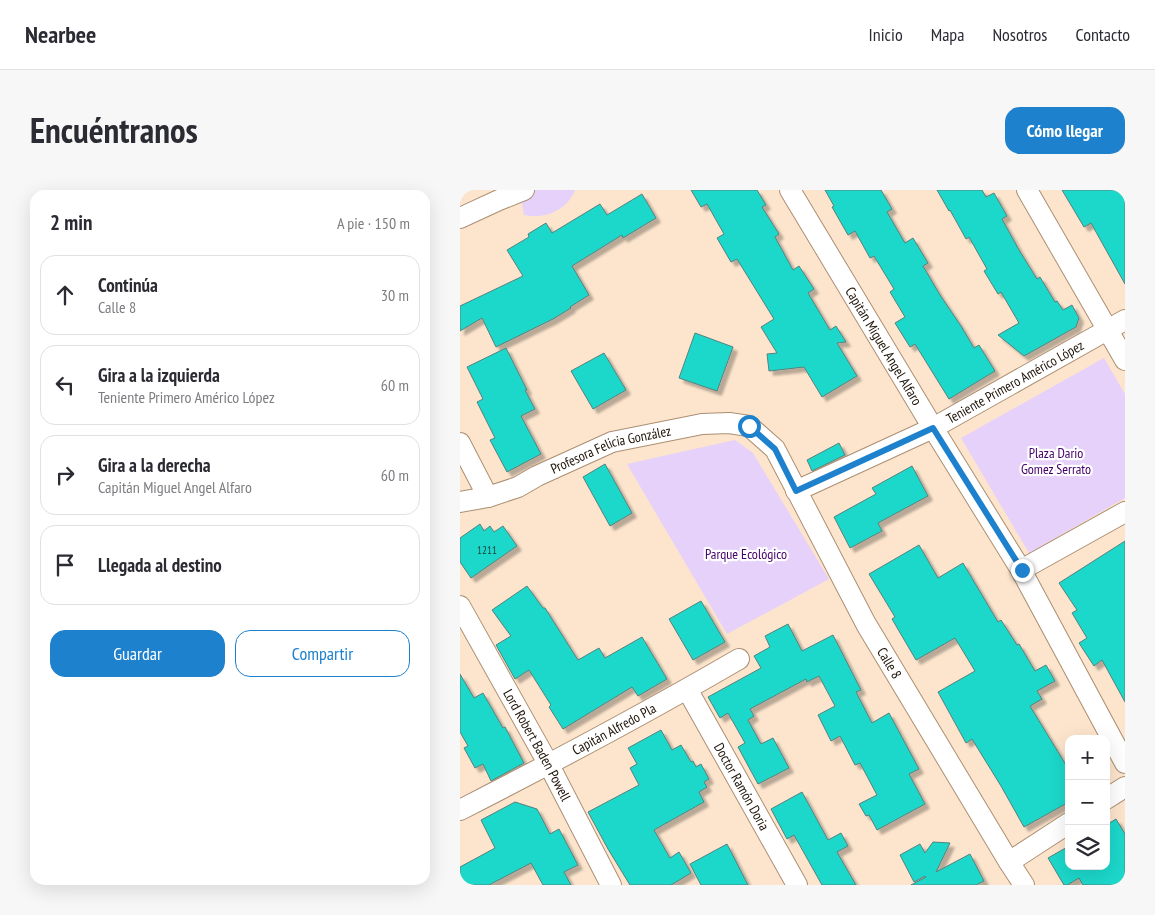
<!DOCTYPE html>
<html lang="es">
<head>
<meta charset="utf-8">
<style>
	:root { --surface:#fff; --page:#f7f7f7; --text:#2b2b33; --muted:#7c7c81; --line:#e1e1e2; --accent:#1e81cd }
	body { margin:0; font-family:"PT Sans Narrow",sans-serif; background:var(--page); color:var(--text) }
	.controls { position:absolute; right:15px; bottom:15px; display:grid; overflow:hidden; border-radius:10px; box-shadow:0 5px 20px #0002 }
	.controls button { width:45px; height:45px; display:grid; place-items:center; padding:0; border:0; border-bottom:1px solid var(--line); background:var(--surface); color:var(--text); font:25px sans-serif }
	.stop { position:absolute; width:15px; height:15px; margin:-11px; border:4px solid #1e81cd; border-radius:50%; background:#fff }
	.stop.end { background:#1e81cd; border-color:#fff; box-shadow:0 1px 5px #0008 }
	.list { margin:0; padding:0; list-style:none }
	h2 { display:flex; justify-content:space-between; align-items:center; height:65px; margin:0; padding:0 20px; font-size:21px }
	h2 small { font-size:16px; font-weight:400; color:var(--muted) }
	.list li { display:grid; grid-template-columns:32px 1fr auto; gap:15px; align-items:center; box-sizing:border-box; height:80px; margin:0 10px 10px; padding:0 10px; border:1px solid var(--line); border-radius:15px }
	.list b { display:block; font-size:19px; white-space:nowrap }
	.list p { margin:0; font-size:16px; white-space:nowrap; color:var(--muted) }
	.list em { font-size:16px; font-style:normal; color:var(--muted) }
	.actions { display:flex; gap:10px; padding:15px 20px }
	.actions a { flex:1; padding:11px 0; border:1px solid var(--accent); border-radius:15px; text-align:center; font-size:18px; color:var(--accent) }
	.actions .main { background:var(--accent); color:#fff }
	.icon { flex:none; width:28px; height:28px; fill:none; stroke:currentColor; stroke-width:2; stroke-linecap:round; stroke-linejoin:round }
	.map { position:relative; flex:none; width:665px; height:695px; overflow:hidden; border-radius:15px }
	header { display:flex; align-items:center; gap:30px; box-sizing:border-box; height:70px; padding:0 25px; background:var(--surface); border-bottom:1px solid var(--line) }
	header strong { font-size:24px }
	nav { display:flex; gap:28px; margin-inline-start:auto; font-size:18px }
	.intro { display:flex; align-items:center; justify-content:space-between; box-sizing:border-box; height:120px; padding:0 30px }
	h1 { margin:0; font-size:35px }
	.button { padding:12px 22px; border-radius:15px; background:var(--accent); color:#fff; font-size:18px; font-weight:700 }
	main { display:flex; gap:30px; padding:0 30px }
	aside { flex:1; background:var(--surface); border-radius:15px; box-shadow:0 5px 20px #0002 }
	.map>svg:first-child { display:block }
</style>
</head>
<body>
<header>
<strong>Nearbee</strong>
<nav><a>Inicio</a><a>Mapa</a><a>Nosotros</a><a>Contacto</a></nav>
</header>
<div class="intro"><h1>Encuéntranos</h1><a class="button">Cómo llegar</a></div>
<main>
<aside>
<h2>2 min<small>A pie · 150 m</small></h2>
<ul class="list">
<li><svg class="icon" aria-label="ahead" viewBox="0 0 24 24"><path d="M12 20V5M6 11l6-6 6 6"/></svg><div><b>Continúa</b><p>Calle 8</p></div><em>30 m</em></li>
<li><svg class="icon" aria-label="left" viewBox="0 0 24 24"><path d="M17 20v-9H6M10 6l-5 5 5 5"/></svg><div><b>Gira a la izquierda</b><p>Teniente Primero Américo López</p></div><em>60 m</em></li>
<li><svg class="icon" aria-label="right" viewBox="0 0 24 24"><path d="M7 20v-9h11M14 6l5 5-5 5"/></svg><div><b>Gira a la derecha</b><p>Capitán Miguel Angel Alfaro</p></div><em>60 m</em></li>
<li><svg class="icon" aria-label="arrive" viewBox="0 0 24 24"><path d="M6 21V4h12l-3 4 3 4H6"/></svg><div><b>Llegada al destino</b></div></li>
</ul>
<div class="actions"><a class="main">Guardar</a><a>Compartir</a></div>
</aside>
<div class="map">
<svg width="665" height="695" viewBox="0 0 665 695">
	<defs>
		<filter id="shadow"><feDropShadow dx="4.5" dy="4.5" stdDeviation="1" flood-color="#0004"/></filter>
	</defs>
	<rect width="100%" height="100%" fill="#fde5cd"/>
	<g fill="#e5d1fa">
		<path d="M64,0H115C109,16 93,26 76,26C72,27 67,25 64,25L62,13Z"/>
		<path d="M644,168L665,204V308L569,363L501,248Z"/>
		<path d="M275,250L293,263L369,389L267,444L167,274Z"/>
	</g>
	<g fill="#1dd8cb" stroke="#53827d" filter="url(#shadow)">
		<path d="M231,0H297L306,15L302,17L319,44L315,47L333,80L339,76L354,99L348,103L370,140L376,136L386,152L377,153L397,186L362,207L344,177L309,181L307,164L317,163L301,137L314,129L277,69L271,72L257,48L264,44L247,14L241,17Z"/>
		<path d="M365,0H421L432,19L427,22L445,53L453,48L468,73L463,76L480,105L501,136L514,158L519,155L535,181L489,209L455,154L450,157L435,133L445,127L430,102L434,99L414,66L410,68L395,41L388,45L372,17L374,16Z"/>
		<path d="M477,0H522L526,7L534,3L547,26L542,29L559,60L577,89L580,87L595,112L597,111L603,120L612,115L619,128L616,137L564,166L538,145L559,133L541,102L538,104L524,81L527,79L509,47L506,49L490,20L489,21Z"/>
		<path d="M602,0H659L665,9V94L631,33L624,37Z"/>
		<path d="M182,4L196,28L163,48L162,45L112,76L129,105L110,117L111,118L93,129L36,157L22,128L0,141V116L63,86L47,60L69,47L68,44L86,33L92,43L140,14L147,25Z"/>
		<path d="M235,143L273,157L257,201L219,188Z"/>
		<path d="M46,158L67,200H65L75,219L61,226L81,264L47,282L30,250L35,248L17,212L23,209L7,177Z"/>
		<path d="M144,163L166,200L133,219L111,181Z"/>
		<path d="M379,253L385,265L352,281L347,270Z"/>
		<path d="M145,274L172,323L150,336L123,287Z"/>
		<path d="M452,276L468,306L418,333L422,341L390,358L374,327L416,304L412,298Z"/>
		<path d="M20,334L24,341L30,336L34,342L43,336L57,356L11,388L0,372V348Z"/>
		<path d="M665,351V512L642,470L634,476L619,453L627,448L612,423L617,420L599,393Z"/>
		<path d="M459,355L478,388L503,373L538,432L541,430L557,455L559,454L575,481L586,475L595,491L577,501L582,509L570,516L609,580V612L564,637L541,596L512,549L506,553L478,502L515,481L495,448L456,470L432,429L435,427L409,384Z"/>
		<path d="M67,396L83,418H85L118,470L139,458L145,468L182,447L207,489L178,506L172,497L103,539L89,517L91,515L69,480L55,489L36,455L51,446L32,420Z"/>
		<path d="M241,411L265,452L233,470L209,429Z"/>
		<path d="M328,434L342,461L373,445L401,500L396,502L412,533L429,523L459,579L449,584L465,614L417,640L409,625L406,626L399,614L417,605L400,573L395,575L380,546L371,551L358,525L375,516L359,486L347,492L346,489L290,519L294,526L288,530L301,554L313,548L329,578L298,594L278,557L285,553L268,523L260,528L248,507L301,478L294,466L310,457L305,446Z"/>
		<path d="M0,484L14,508L23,503L43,538L45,537L64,573L31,591L23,574L15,578L4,558L8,556L0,542Z"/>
		<path d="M201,540L212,560L221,555L231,572L233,571L236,577L241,574L249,589L244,592L247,597L239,602L244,612L194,640L210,668L219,662L231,683L211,695H170L148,659L128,622L179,595L170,578L177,574L168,558Z"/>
		<path d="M342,602L368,650L381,643L388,656L377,662L396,695H362L334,645L327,649L311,619Z"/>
		<path d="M55,612L77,619L90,644L99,639L118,675L104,682L111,695H83L71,673L29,695H0V677L35,658L21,630Z"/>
		<path d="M656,629L665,644V695H623L619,688L609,694V695H604L588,668L609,656V676H646V635Z"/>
		<path d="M473,652L490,653L476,682L510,664L524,691L516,695H451L466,687L465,686L454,692L440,665L460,654L465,663Z"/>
		<path d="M267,654L288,695H241L230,674Z"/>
	</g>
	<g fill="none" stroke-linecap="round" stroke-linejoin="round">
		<defs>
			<g id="minor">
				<path id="s1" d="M330,0L473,238L561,380L665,573"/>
				<path d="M567,0L665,170"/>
				<path d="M0,28L39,10L64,0"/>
				<path d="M0,253L28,307"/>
				<path id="s2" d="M336,301L473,238L665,130"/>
				<path id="s3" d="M0,312L28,307L58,297L77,286L152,252L242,234L269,233L289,236L315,259L406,434L549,672L564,695"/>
				<path d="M561,380L665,322"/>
				<path id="s4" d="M0,416L89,575L151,695"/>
				<path id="s5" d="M227,499L337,695"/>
				<path d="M646,609L665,597"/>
				<path id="s6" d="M0,620C94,572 188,522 279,469"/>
				<path d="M549,672L609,633"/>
			</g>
		</defs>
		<use href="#minor" stroke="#ab8f73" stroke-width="22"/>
		<use href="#minor" stroke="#fff" stroke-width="20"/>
	</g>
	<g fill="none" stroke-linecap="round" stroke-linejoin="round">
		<path stroke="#1e81cd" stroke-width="6" d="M289,236L315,259L336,301L473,238L562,380"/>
	</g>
	<g text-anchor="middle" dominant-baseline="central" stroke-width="4.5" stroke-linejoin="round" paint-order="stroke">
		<g font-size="11" fill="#1d4439">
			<text x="27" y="360">1211</text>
		</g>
		<g font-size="14" fill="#1d1308" stroke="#fff">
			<text stroke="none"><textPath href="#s1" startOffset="182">Capitán Miguel Angel Alfaro</textPath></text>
			<text stroke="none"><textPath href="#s2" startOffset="245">Teniente Primero Américo López</textPath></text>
			<text stroke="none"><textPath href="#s3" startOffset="161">Profesora Felicia González</textPath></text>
			<text stroke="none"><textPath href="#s3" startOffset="581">Calle 8</textPath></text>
			<text stroke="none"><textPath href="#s6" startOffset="174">Capitán Alfredo Pla</textPath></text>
			<text stroke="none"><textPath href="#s4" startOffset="159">Lord Robert Baden Powell</textPath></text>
			<text stroke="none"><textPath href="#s5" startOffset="112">Doctor Ramón Doria</textPath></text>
		</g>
		<g font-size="14" fill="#44006a" stroke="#fff">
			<text x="596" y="263">Plaza Dario<tspan x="596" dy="16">Gomez Serrato</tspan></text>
			<text x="286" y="364">Parque Ecológico</text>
		</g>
	</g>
</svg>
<div class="controls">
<button>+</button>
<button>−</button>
<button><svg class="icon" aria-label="layers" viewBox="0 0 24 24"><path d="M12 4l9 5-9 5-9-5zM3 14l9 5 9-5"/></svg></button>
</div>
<div class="stop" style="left:289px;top:236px"></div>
<div class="stop end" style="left:562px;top:380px"></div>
</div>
</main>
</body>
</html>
